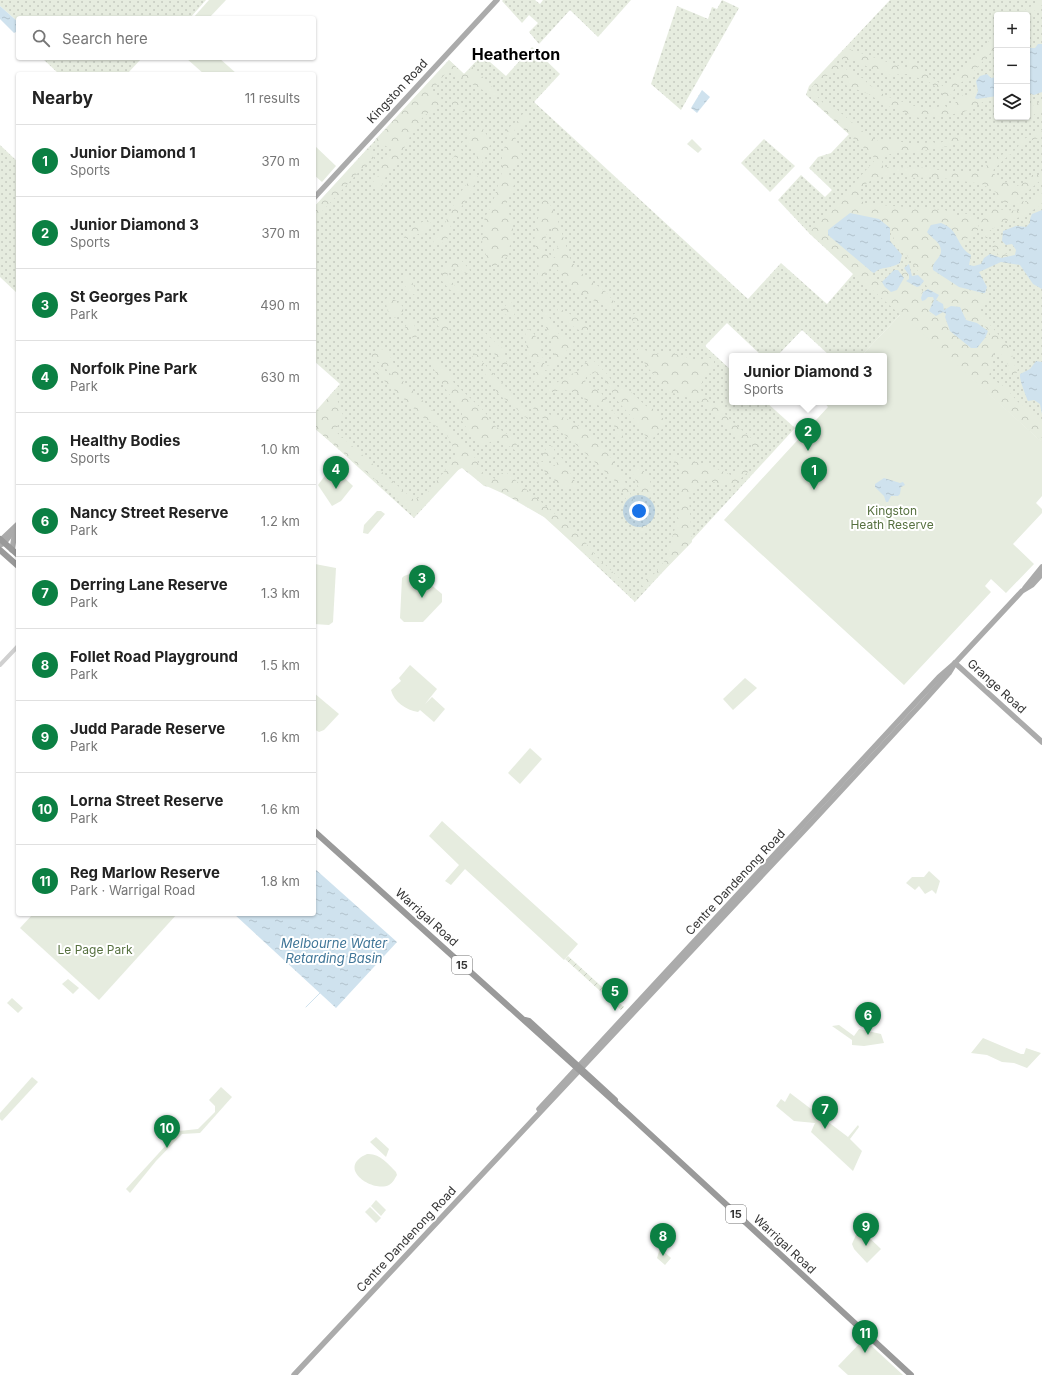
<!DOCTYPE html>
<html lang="en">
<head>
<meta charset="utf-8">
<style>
	:root { --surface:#fff; --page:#f2f2f2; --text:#222; --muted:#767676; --line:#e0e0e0; --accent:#0b8043 }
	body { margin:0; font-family:Inter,sans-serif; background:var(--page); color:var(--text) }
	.controls { position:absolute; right:12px; top:12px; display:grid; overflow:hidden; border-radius:4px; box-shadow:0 1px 3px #0004 }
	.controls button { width:36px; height:36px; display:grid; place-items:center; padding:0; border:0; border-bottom:1px solid var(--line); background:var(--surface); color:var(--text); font:20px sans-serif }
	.you { position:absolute; left:639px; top:511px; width:14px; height:14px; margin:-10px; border:3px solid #fff; border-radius:50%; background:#1a73e8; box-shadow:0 0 0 6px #1a73e833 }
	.badge { display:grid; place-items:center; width:26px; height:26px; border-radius:50%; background:var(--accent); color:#fff; font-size:13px; font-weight:700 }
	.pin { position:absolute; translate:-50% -33px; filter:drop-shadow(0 1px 2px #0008) }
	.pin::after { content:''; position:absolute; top:21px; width:14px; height:12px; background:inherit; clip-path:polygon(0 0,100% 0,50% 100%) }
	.popup { position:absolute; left:729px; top:353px; width:158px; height:52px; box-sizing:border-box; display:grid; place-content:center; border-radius:4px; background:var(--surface); filter:drop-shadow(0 1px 3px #0005); font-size:13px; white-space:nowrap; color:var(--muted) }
	.popup b { font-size:15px; color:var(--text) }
	.popup::after { content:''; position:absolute; left:50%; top:100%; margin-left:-8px; border:8px solid transparent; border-top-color:var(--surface) }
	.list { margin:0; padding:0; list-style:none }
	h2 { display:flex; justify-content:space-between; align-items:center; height:52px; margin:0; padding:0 16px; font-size:17px }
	h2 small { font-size:13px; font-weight:400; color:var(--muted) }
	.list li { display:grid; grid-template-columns:26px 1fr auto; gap:12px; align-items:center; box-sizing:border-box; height:72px; padding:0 16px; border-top:1px solid var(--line) }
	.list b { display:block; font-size:15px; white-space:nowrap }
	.list p { margin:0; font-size:13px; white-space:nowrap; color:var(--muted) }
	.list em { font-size:13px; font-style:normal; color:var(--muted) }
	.icon { flex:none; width:22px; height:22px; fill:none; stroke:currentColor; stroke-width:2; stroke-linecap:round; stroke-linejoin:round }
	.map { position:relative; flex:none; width:1042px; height:1375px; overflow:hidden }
	.search { position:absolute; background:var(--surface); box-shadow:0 1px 3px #0004; left:16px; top:16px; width:300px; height:44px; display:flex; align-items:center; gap:10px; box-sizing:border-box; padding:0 14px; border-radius:4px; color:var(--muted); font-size:15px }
	.panel { position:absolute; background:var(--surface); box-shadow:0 1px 3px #0004; left:16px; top:72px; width:300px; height:844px; border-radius:4px }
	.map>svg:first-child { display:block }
</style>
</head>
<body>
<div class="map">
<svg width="1042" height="1375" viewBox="0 0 1042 1375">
	<defs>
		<pattern id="grass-dots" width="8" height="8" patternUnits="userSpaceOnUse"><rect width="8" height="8" fill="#e6ecdf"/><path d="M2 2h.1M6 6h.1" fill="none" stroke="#c6cbc0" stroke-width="1.8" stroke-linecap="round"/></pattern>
		<pattern id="forest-crowns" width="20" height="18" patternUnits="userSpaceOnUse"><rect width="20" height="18" fill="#e6ecdf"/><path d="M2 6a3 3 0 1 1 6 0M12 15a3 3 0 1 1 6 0" fill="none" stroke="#c6cbc0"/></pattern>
		<pattern id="garden-furrows" width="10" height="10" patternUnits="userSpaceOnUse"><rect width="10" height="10" fill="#e6ecdf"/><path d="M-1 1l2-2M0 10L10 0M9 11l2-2" fill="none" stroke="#c6cbc0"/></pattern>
		<pattern id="water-ripples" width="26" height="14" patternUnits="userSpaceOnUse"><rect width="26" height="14" fill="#cfe2ee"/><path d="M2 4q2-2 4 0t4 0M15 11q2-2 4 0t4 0" fill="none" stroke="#b2c2cd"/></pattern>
	</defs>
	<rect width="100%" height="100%" fill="#fff"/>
	<g fill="url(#grass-dots)" fill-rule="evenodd">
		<path d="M0,0H206L190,18H18V22L0,6Z"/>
		<path d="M503,0H535L540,4L543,0H631L598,37L570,10L539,44L529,32L538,23L529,15L522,23L502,1Z"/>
		<path d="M722,0L739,8L681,110L651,84L677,6L708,19L712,7L717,9Z"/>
		<path d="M890,0H1042V442L901,314L861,356H830L802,330L777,356H762L727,323L705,346L732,371V402H766L795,428L635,602L546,518L498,488L484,486L462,466L414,518L314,427V413L340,384L314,361V207L449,60L464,74L482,55L506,76L532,47L560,74L534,102L748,299L781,263L827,304L853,274L809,233L778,200L801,175L825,197L832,190L809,168L818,157L831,153L849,134L806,95L809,86ZM997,15H1027V117H997Z"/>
		<path d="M42,58H142L127,74H59Z"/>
		<path d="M764,139L795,166L770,192L741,163Z"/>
		<path d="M0,145L18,162V294L0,277Z"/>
	</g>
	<g fill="url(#forest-crowns)" fill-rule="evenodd">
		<path d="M1042,0V8L1023,15H1016Z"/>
		<path d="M997,32V43L995,48L967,79L957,85L944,105L949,109L964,94L968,98L978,89L975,98L977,99L997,96V100L983,102L962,113L919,118L885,105L869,94L847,86L835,73H832L825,77L817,90V96L824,104L834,107L867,135L878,141H896L914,144L933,142L937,144L957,136L970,138C957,145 936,149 922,151C909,152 892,150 882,159L883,166L886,167L911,168L915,166C923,169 971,174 979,171C985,169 987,164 991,161C999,155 1008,152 1017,150L1020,141L1042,130V137L1029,141L1017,152L1009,155L994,169L993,172L1001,183L1009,182L1017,186L1027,181L1031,175H1042V179L1020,198L1024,202H1028L1042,193V205L1021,217L1002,222L988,232L989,237L986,239L981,223L983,217L994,209L1019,211L1020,206L997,200V193L982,184L935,177L915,178L908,177L902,172C895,172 892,174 886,176C873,180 859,182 858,199L867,204L945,210L957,216C968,210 979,216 979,229L964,241L963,250C953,237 955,218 931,225L929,235C945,245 940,257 937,273L964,289L983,293L987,297L988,303L982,305L979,312L1010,348L1015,366L1018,369L1015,377L1007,371L1009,366L1000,353L994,351L989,377L1005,387L1018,402L1030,410L1042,422V442L809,233L876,159L816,104L811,91L812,87L846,48L908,69L909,58L945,88ZM839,58L849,62L852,59L878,72L890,75L907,74L929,82L942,91L943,97L938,108L923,109L886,96L868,84L864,79L835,63ZM850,213L890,228L895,242L904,251L922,277L928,289L937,298L935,300L943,304L944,310L963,312L966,320C974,324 988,322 990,335L982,340L977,348L965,343L950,331L945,317L947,314L943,312L932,315L929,311L934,300L933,297L921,295L923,292L920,286L909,283L908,272L901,273L904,279L901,283L885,287L882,282L872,277V272L828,235Z"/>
		<path d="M449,60L464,74L473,67L497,92V95L493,96L448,70L433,89V93L440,96L442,100L441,103L424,116L415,127L399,158L389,170L381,187L379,189L373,186V182L379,175L380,169L370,160L314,220V207L369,147L372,156L378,164L390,153L391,149L375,140Z"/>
		<path d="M451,99L457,101L465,109L464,113L450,103Z"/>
		<path d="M1042,101V109L1032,116L1027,115L1028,108Z"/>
		<path d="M523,113L529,117V120L520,128L515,129L514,134L522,155L508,175L516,181L506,201L513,229L508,256L495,266H491L482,246L483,226L485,217L492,205L502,172V154L507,140V131L512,124L520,120Z"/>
		<path d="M478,129H483L491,142C489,151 483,156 482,166H480L474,148L463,144L462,142L468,139V134Z"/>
		<path d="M460,149L463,152L452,164V159Z"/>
		<path d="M475,175L478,177L477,180L451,225L447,240L439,245L433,243C434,238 438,238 440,234C449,215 458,190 475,175Z"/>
		<path d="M547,198L558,221L571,261L585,277L605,291L616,304L615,309C606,308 578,292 570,286C562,279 561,267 548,266L541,285L537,283L539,259L534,241L539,213L542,202ZM548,221L558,248L554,249L553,252L561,262L544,251L546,236L548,232Z"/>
		<path d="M425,220L432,221L423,232L405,240L403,239L408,231Z"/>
		<path d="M997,240L1005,248L1003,250L1006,254L1013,249L1016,250L1015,255L1001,258L991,245Z"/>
		<path d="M453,259L461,260L470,270L468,274C457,270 457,264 447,275L454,285L461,289V295L450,290L442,281L443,265Z"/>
		<path d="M405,275L412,282L419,297L407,291L402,277Z"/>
		<path d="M388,297L399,302L403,307C404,314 400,317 394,318L388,312L385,300Z"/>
		<path d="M508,298H510L515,313L513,317L504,314L503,309L507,304Z"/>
		<path d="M558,308L574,316L588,328V332C578,334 564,318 557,312Z"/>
		<path d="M542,311L547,313L558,333L576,347L566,351L551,372L545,370L540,363L533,362C525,354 527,342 525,332L528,329C539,334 542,355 545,366L550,365L554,354V349L548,335Z"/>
		<circle cx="636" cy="318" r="4.5"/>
		<path d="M431,314L445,322L451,332C440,334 437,322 430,317Z"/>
		<path d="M410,320L414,323L417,336L415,338L411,337L405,327Z"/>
		<path d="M484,332L503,349L508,367L507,368C495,360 491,345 482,334Z"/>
		<path d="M639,348L656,354L666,351L699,361L703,360L706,356L714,360V368L708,370C699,388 697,391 713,405L718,401L726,408L725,414L727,417L759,445L755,449L747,441L737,438L706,406L696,400L666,391L636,352Z"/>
		<path d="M382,349L386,351L390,356L402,380L458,436L478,462L482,472L497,480L501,479V473H507L561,519L570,523L597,557L620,579L630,595L544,517L504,494L482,484L462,468L454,472L415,513L314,428V414L334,391L343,415L335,431L414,500L427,493L457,455L446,433L424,418L375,372L377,368L389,378L393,380L389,371L384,368C381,360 377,363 372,359L371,353Z"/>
		<path d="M474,353L478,355C486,371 530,405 528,419L521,414L513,404L500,396L486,377L484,370L472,358Z"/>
		<path d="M592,359L609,376L613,385L630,391L646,406L656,410L664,420L665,426L653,438C645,439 642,431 638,425C633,417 626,411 620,404C612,394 607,377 595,372L586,377L585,383L600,391L619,420L624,441L619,440L610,414L606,409L584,399L578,393L563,390L546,393L541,397L539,395L565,377L578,371L588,360Z"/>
		<path d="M434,360L449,374L454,383L484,411L495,426L513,438L518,447L516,451L499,439H496L485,445L475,441L462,421V411L444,387L432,366L431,363Z"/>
		<path d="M538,367L546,375L535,386L532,385L536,379V369Z"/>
		<path d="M536,400H540V407C546,418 559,414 569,420C602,438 622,469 634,503L633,506L629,504L616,482L568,437L548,424L533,408L532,404Z"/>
		<path d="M548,446H552L555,451L553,459L549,461L541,457Z"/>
		<path d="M559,455L564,460L577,486L575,490C559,488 543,471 534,459L555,466L557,464L556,458Z"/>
		<path d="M669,455L708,465L731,475L743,466L749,471L733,486L702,480L689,496L692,542L646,589L640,584L655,573L666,559L679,514V470Z"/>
		<path d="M639,466L649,477L653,492L651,497L644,500L632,472Z"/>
		<circle cx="642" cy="529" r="5"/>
	</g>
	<g fill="#e6ecdf">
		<path d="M209,0H226L209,18H193Z"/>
		<path d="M186,58H219L237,74H204Z"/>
		<path d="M692,139L702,149L698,153L687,144Z"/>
		<path d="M314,145L336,166L322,182L314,175Z"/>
		<path d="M901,314L1042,442V496L1036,503L1042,509V513L1013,544L1034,564L1006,593L991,579L985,586L991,592L904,685L724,520L828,407L824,402H884V356H861Z"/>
		<path d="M330,469L336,470L353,486L341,501L332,506L318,485Z"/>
		<path d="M377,511H381L385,514L368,534L363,533L364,525Z"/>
		<path d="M315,564L336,568L333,622L329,625L314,624Z"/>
		<path d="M416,572L442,594V602L423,622H404L400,618L402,578L404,576Z"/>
		<path d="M410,665L437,689L425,704L432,697L445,709L434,722L420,710L418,712C406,710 394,702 391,690L401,681L399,678Z"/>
		<path d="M745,678L757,688L733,710L723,699Z"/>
		<path d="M314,693L339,714L324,730L319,732L314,729Z"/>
		<path d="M530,748L542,759L520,784L508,773Z"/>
		<path d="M442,821L578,944L564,960L465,869L451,885L445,881L459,865L429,836Z"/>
		<path d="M929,871L940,881L936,894L932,890L925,894L919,886L915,890L906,883L912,877H924Z"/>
		<path d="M33,914H177L99,1000L20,928Z"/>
		<path d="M68,979L79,988L73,994L62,984Z"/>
		<path d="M12,998L23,1008L18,1013L7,1003Z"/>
		<path d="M839,1025L854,1036L859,1029L881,1034L884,1043L864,1046L852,1045V1040L832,1026Z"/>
		<path d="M983,1038L1021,1054H1024L1026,1048L1041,1053L1027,1068L1014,1063L1002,1062L987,1055L971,1053Z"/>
		<path d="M32,1077L38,1082L2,1121L0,1119V1113Z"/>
		<path d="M221,1087L232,1097L200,1133L182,1134L156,1161L130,1193L126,1189L179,1131L198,1129L215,1112V1106L209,1100Z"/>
		<path d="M790,1093L848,1137L858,1125L859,1127L850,1139L862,1151L853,1171L811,1132L815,1123L794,1121L776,1106L781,1099L785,1102Z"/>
		<path d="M376,1137L389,1149L386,1157L370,1142Z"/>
		<path d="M367,1154C380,1153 388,1164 396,1172L397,1175C395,1178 393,1183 389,1185C373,1193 335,1168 367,1154Z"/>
		<path d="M376,1200L386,1210L381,1216L371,1206Z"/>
		<path d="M370,1207L381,1218L376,1223L365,1212Z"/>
		<path d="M859,1228L881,1249L867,1263L854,1249L852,1244Z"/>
		<path d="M660,1248L671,1258L665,1265L657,1258Z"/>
		<path d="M863,1340H865L903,1375H848L838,1366Z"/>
	</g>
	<path fill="url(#garden-furrows)" d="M568,956L624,1007L621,1010L565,959Z"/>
	<g fill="url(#water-ripples)">
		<path d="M0,6L18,22V31L14,33L0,19Z"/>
		<path d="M1038,44H1042V92L1034,95L1029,93L1027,88V48H1035Z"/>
		<path d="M987,74L991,78L997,77V96L977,99L975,98L978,91L976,81L980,76Z"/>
		<path d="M702,90L710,97L697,113L691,108Z"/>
		<path d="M1042,210V289L1033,284L1020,265L1001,262L979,272L987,287L985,293H983L959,287L933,270C931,262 942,258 941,250C940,241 931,238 927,232L931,225L941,223C960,230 955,245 971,255L969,265L974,266L981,264L984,258L990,254L1001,258L1015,255L1016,250L1012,244L1006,245L1002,241L1003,231L1016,226L1026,227L1030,223V219L1032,214Z"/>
		<path d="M850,213L879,219L890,228V241L902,255L900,263C891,269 881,266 874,273L872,272L828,235V230Z"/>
		<path d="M909,264L912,276L918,275L924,281L920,286L917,287L906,281L909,279V275L904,268Z"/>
		<path d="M894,270H898L904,278L897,290L891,292L885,287L882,282Z"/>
		<path d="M928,289L939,295L936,300L943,304L944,310L951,306L960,307L966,320L977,323L988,331L985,338L977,348H971L950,331L945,317L946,314L943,312L936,316L929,311L934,300L933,297H928L925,300L922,301L921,298L923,292Z"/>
		<path d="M1036,361L1042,362V414L1040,404L1034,400L1028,401C1026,396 1019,379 1020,374L1030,369Z"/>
		<path d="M884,478L900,483L903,482L905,485L901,487L900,494L898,496H891L888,502H886L884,496L875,487V484Z"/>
		<path d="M314,868L397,942L336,1008L234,914H314Z"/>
	</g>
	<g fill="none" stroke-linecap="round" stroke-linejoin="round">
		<path stroke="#cfe2ee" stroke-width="1" d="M306,1007L320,993"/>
		<path stroke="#d0d0d0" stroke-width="4" d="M0,665L18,646"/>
		<g stroke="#ababab" stroke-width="5.5">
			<path d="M314,198L497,0"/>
			<path d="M0,541L18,524"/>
			<path d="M0,545L4,543L18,525"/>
			<path d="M12,550L15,532"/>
			<path d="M1025,588L1042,567"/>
			<path d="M955,663L1042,742"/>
			<path d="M539,1109L939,677L955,663L1022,591L1032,585L1042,574"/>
			<path d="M294,1375L811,823L923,702L949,673L955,663"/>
		</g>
		<g stroke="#9a9a9a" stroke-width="6">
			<path d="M0,539L18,555"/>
			<path d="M0,550L18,566"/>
			<path d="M314,831L627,1113L911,1375"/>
			<path d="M525,1020L529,1021L615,1100"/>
		</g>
	</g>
	<g text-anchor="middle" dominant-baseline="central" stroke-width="4" stroke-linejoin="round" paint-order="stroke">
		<g fill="#fff" stroke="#707070" stroke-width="1">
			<rect x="452" y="956" width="20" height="18" rx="3"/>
			<rect x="726" y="1205" width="20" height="18" rx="3"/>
		</g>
		<g font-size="11" font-weight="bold" fill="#333">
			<text x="462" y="965">15</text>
			<text x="736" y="1214">15</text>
		</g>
		<g font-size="12" fill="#333" stroke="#fff">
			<text transform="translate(397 91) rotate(-47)">Kingston Road</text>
			<text transform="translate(997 686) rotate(42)">Grange Road</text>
			<text transform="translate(735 882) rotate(-47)">Centre Dandenong Road</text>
			<text transform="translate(427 917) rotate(42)">Warrigal Road</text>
			<text transform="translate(406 1239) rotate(-47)">Centre Dandenong Road</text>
			<text transform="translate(785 1244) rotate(43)">Warrigal Road</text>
		</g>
		<g font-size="12" fill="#56703f" stroke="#fff">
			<text x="892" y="510">Kingston<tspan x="892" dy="14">Heath Reserve</tspan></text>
			<text x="95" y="949">Le Page Park</text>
		</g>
		<g font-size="13" font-style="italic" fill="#3f7597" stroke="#fff">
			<text x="334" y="943">Melbourne Water<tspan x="334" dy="15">Retarding Basin</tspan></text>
		</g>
		<g font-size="16" font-weight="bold" fill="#000" stroke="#fff">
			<text x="516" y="54">Heatherton</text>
		</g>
	</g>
</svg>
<div class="controls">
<button>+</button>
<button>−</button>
<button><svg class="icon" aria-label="layers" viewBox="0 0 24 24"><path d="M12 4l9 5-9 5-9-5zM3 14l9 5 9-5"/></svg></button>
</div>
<div class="you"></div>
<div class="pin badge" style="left:814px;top:490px">1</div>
<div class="pin badge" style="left:808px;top:451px">2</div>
<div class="popup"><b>Junior Diamond 3</b>Sports</div>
<div class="pin badge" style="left:422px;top:598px">3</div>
<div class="pin badge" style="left:336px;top:489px">4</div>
<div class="pin badge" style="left:615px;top:1011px">5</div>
<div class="pin badge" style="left:868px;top:1035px">6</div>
<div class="pin badge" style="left:825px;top:1129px">7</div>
<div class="pin badge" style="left:663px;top:1256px">8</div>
<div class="pin badge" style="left:866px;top:1246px">9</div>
<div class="pin badge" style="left:167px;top:1148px">10</div>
<div class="pin badge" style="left:865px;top:1353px">11</div>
<div class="search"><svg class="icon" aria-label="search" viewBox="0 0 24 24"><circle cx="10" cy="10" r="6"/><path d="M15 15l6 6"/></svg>Search here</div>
<section class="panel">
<h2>Nearby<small>11 results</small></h2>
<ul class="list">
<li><span class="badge">1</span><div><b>Junior Diamond 1</b><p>Sports</p></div><em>370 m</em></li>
<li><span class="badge">2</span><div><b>Junior Diamond 3</b><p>Sports</p></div><em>370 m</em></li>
<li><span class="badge">3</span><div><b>St Georges Park</b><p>Park</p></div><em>490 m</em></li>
<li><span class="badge">4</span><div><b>Norfolk Pine Park</b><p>Park</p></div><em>630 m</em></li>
<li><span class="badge">5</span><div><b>Healthy Bodies</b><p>Sports</p></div><em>1.0 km</em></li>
<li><span class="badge">6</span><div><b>Nancy Street Reserve</b><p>Park</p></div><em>1.2 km</em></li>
<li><span class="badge">7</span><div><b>Derring Lane Reserve</b><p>Park</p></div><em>1.3 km</em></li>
<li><span class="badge">8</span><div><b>Follet Road Playground</b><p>Park</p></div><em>1.5 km</em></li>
<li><span class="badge">9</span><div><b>Judd Parade Reserve</b><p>Park</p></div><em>1.6 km</em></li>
<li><span class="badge">10</span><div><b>Lorna Street Reserve</b><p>Park</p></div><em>1.6 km</em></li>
<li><span class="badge">11</span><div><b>Reg Marlow Reserve</b><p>Park · Warrigal Road</p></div><em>1.8 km</em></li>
</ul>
</section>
</div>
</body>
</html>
